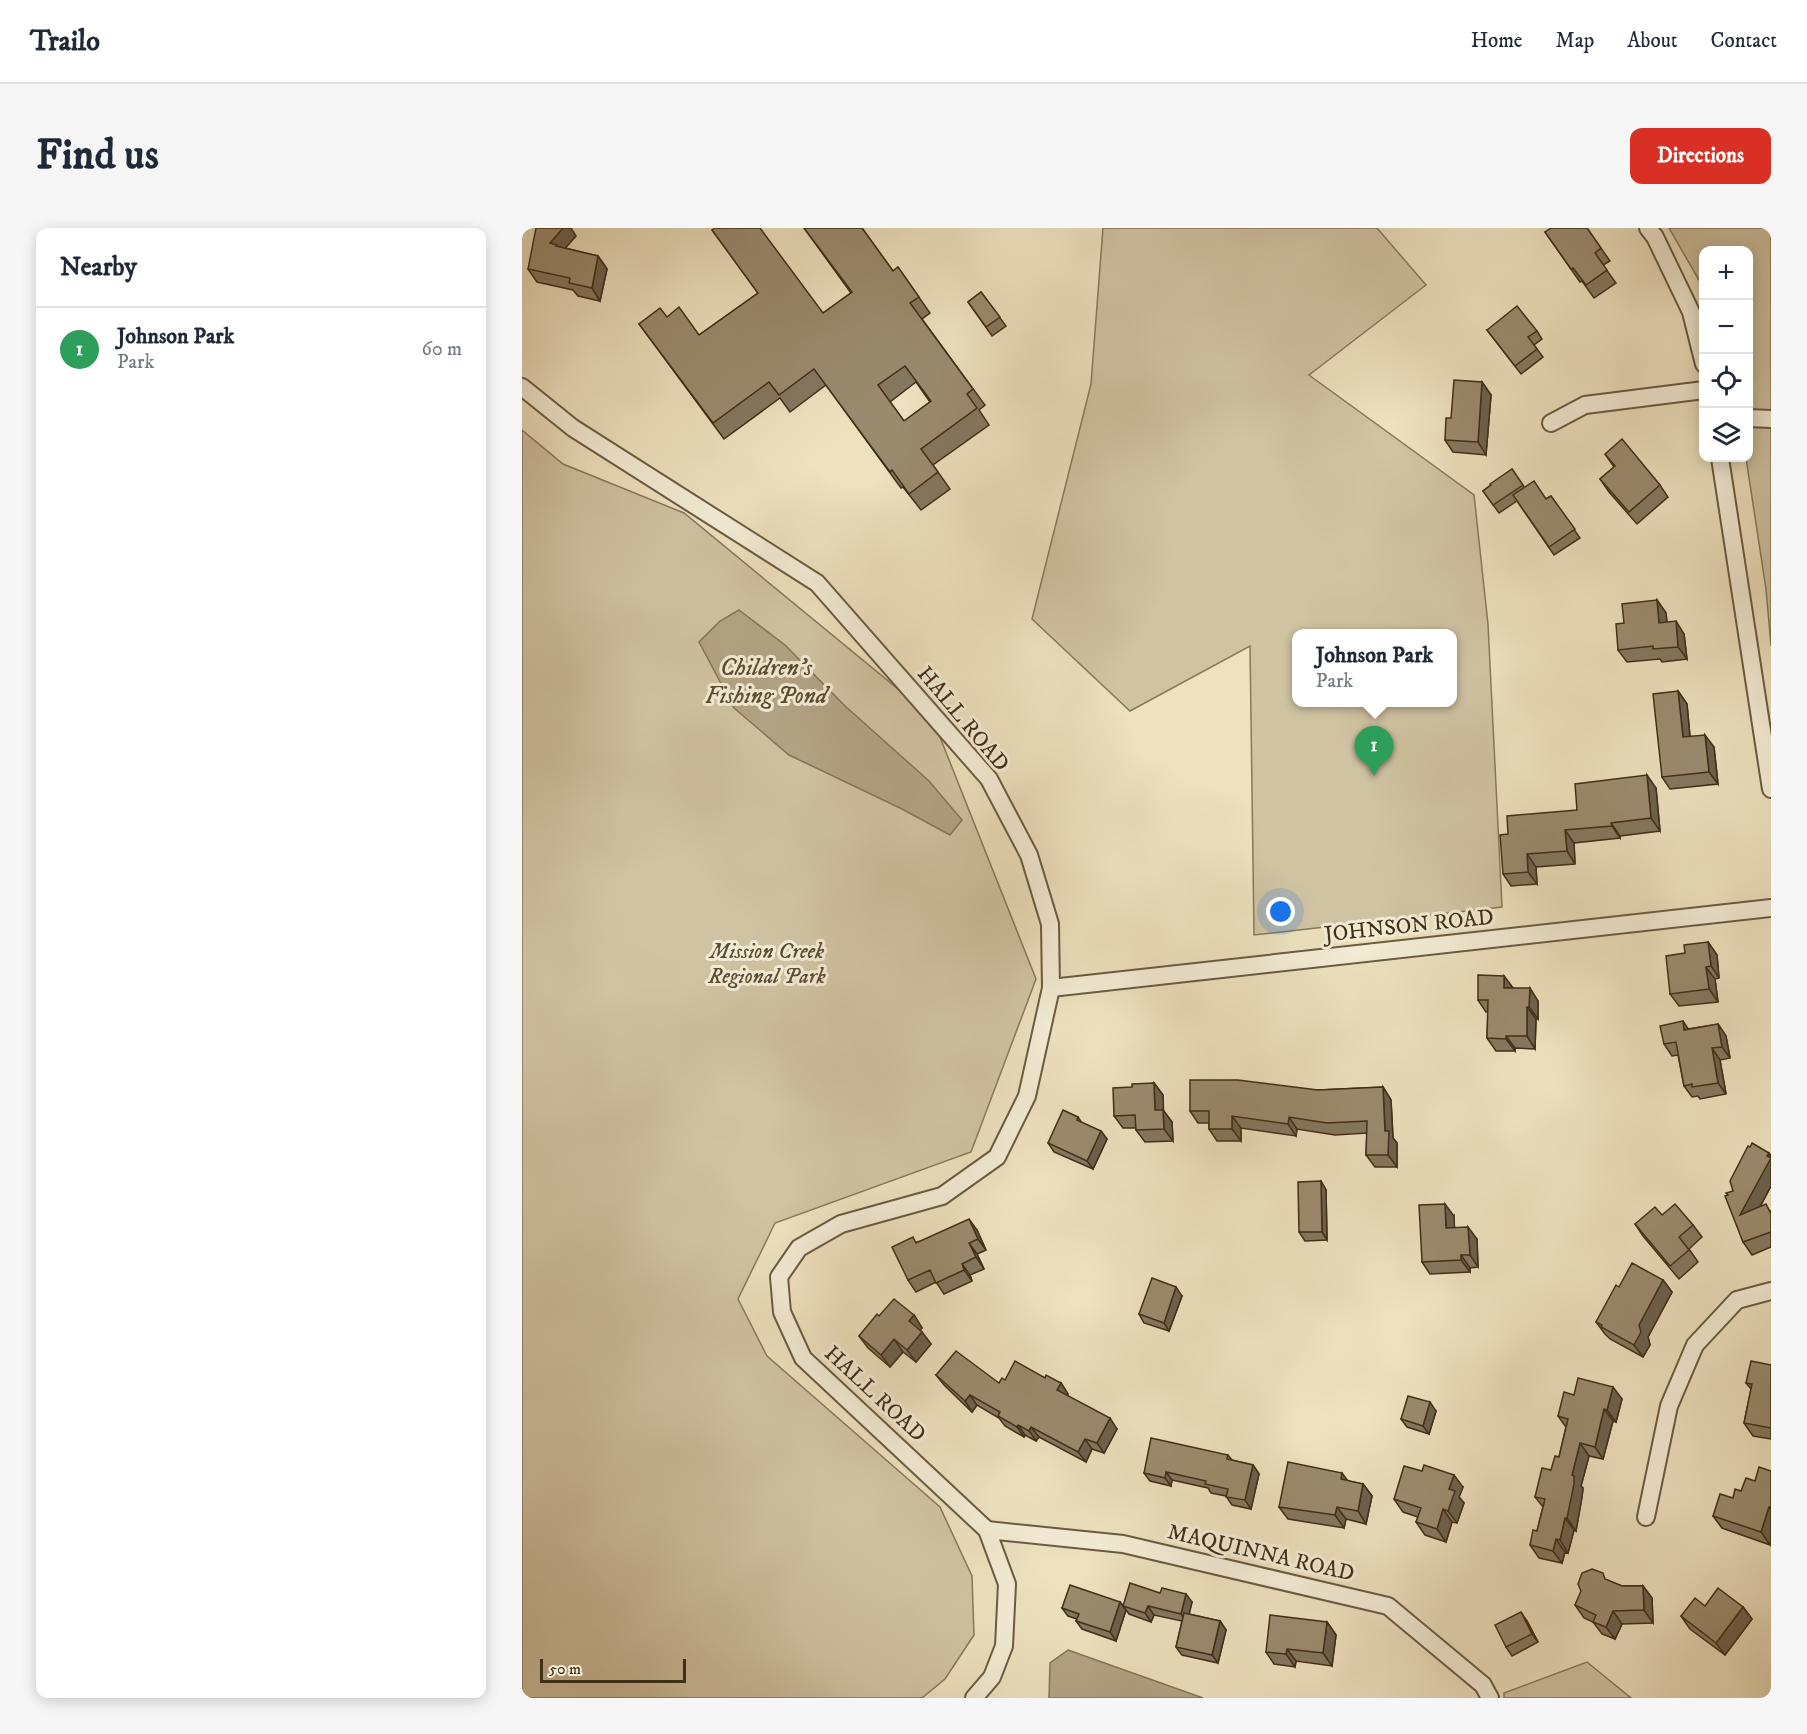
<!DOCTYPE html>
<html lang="en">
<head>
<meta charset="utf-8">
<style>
	:root { --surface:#fff; --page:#f6f6f7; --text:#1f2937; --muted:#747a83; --line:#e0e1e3; --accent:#d93025 }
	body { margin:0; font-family:"IM FELL DW Pica",serif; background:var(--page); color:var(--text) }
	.controls { position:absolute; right:18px; top:18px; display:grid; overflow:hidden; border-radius:12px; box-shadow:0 3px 15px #0003 }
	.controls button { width:54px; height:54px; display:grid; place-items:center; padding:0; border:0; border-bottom:2px solid var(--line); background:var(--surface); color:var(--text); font:30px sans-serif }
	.scale { position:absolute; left:18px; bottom:15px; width:146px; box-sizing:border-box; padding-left:6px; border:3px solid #402e17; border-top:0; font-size:16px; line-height:21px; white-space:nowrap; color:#402e17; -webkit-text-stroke:4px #f3ecd5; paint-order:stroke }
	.you { position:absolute; left:759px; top:684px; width:21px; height:21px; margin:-15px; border:4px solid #fff; border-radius:50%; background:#1a73e8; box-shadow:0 0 0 9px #1a73e833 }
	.badge { display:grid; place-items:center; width:39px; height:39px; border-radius:50%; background:var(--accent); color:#fff; font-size:20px; font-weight:700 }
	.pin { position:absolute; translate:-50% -50px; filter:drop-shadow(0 2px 3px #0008) }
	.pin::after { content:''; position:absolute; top:32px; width:21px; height:18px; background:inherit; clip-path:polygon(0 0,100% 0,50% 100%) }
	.popup { position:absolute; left:770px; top:401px; width:165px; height:78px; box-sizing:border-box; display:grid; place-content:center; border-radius:12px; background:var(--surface); filter:drop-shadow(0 2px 4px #0005); font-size:20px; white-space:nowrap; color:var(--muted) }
	.popup b { font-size:22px; color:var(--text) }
	.popup::after { content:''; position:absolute; left:50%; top:100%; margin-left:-12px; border:12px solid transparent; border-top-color:var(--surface) }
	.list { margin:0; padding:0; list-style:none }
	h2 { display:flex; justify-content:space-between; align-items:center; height:78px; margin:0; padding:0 24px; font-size:26px }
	h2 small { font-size:20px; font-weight:400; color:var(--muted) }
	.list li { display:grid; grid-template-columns:39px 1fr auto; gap:18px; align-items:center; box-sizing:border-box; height:84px; padding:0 24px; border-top:2px solid var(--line) }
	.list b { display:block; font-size:22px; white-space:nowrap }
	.list p { margin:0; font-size:20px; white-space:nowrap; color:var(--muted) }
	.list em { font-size:20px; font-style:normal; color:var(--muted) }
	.icon { flex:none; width:33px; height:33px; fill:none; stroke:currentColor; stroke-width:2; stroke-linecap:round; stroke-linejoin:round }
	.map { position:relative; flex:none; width:1249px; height:1470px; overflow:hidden; border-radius:12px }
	header { display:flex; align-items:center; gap:36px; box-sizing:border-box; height:84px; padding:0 30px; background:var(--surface); border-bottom:2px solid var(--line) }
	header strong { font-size:28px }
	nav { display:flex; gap:33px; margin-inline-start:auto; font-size:21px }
	.intro { display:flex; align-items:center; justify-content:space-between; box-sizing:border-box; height:144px; padding:0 36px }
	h1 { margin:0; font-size:42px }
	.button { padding:15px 27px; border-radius:12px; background:var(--accent); color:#fff; font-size:21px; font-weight:700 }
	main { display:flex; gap:36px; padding:0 36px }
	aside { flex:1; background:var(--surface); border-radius:12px; box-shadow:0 3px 15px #0003 }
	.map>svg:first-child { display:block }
</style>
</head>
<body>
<header>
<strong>Trailo</strong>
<nav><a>Home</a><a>Map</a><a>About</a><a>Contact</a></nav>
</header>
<div class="intro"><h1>Find us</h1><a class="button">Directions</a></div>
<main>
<aside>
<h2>Nearby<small></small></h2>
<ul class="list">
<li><span class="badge" style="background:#2e9e5b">1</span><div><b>Johnson Park</b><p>Park</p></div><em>60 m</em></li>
</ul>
</aside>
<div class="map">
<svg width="1249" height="1470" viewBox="0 0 1249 1470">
	<rect width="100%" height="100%" fill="#ede1be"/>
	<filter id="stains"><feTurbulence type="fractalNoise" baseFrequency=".00333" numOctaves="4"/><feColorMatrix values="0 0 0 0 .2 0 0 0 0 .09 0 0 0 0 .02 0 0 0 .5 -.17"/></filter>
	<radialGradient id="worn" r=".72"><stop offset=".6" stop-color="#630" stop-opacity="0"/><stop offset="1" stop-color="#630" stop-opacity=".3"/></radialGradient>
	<g fill="#d0c3a2" stroke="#88785c" stroke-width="1.5" fill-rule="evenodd">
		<path d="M581,0H855L904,57L787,147L952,267L966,396L980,679L732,707L728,418L608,483L510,391L569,156ZM774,406H930V474H774Z"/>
		<path d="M1147,0H1249V418L1244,361L1224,230H1226V22H1182L1181,59Z"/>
		<path d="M0,202L41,236L162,285L410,489L514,751L449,924L253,995L216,1071L245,1128L418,1279L450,1348L452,1407L423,1451L400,1470H0Z"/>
		<path d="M1065,1434L1109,1470H982V1465Z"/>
	</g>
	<g fill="#b2a485" stroke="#847559" stroke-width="1.5">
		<path d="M217,382L263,417L322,477L407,553L440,592L428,607L380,581L267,527L212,480L177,414L198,393Z"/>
		<path d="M546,1422L681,1470H527L528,1435Z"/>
	</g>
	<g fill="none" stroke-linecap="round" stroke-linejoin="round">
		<defs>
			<g id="minor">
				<path d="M1126,0L1133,9L1169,84L1182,136"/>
				<path d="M0,159L51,200L295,355L467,551L507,627L528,696L529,760L505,868L475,929L420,968L319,996L277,1020L257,1049L260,1084L281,1130L465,1302L485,1356L482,1418L470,1449L452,1470"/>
				<path d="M1226,190L1249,191"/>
				<path d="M1029,195L1063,177L1182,162"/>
				<path d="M1198,230L1249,561"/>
				<path d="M529,760L1249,680"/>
				<path d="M1124,1289L1147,1178L1173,1117L1215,1072L1249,1063"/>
				<path d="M465,1302L601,1316L866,1378L961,1457L968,1470"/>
			</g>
		</defs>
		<use href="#minor" stroke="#6b5b41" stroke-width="20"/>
		<use href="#minor" stroke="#f3ecd5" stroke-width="16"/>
	</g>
	<g fill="#84785f" stroke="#402e17" stroke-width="1.5" fill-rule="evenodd">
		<path d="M282,0H340L371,43L376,39L408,85L400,91L463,177L457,182L467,197L411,237L428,261L399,282L381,259L379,260L304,157L268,184L258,170L202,211L117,96L145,89L177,107L236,65L190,2L301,85L329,65ZM394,154L408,174L382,193L368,174Z"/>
		<path d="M1065,0L1088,33L1081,37L1094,55L1072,70L1060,53L1058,54L1023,4Z"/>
		<path d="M54,8L43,20L76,28L85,41L78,73L56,68L51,62L15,54L6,41Z"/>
		<path d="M459,64L484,98L470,108L446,74Z"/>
		<path d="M965,102L1015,103L1020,111L1012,117L1021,129L999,146Z"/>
		<path d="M960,154L969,167L964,227L931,224L923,212L929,190Z"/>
		<path d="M1083,226L1138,257L1146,269L1115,296L1087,264L1078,251L1092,239Z"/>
		<path d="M990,241L1002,259L1024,271L1029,268L1058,310L1032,327L995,273L977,285L961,263Z"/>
		<path d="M1135,372L1144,385L1145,394L1162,406L1165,431L1140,434L1138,431L1105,434L1096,422L1102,395Z"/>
		<path d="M1156,463L1165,476L1168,508L1192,519L1196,556L1148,561L1140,549Z"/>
		<path d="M1134,560L1138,603L1098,608V610L1052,615L1053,636L1014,639L1015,656L989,658L981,646L1055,582Z"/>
		<path d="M1186,714L1195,727L1197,750L1193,751L1196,774L1157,778L1148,766L1163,725Z"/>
		<path d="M982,748L991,760L1016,773V791H1014L1013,821L993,820V823H974L965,810L966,784H964L956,772Z"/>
		<path d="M1196,796L1204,808L1208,830L1198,832L1204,866L1178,871L1176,868L1170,869L1162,858L1156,827L1150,828L1142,816L1166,801Z"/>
		<path d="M632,855L641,867V882L650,894L651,913L623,914L614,902V900H601L592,888L610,859Z"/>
		<path d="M861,859L869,872L871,910L875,915V939H853L844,927L845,905L813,907L775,901L774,908L719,900V913H695L687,901V895H676L668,883L796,862Z"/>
		<path d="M556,889L560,895L579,903L585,911L571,941L532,924L526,915Z"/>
		<path d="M1228,919L1247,925L1249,928V958L1238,979L1249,983V1019L1230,1027L1221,1014L1206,967L1211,963Z"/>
		<path d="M799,953L804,962L805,1012L783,1013L777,1004Z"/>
		<path d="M1140,987L1171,997L1180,1009L1167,1021L1176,1034L1157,1051L1121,1008L1113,996Z"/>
		<path d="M932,988V999L955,1011L956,1039L948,1040V1044L908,1046L900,1034Z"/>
		<path d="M455,1002L464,1022L455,1026L462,1041L448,1047L450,1053L422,1066L414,1054L394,1064L386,1052L395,1014Z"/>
		<path d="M1141,1052L1150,1064L1126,1109L1128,1117L1121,1129L1088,1111L1083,1106L1074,1094L1097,1059Z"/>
		<path d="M660,1068L647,1103L622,1095L617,1086Z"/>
		<path d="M392,1087L400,1100L398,1102L409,1116L394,1134L381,1124L368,1139L346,1120L337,1108L357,1088Z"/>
		<path d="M1249,1137V1211L1231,1208L1222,1195L1229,1161L1224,1155Z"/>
		<path d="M414,1147L477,1155L483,1152L523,1150L539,1155L546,1166L545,1168L595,1201L582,1225L570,1221L564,1234L517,1209L514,1213L503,1207L502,1209L483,1198L477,1190L455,1177L450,1184L422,1157Z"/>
		<path d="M1052,1167L1100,1171L1094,1194L1091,1193L1081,1231L1067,1228L1059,1258L1061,1260L1060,1269L1054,1303L1052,1302L1046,1325L1043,1324L1040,1335L1017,1330L1008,1317L1015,1303L1021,1279L1013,1269L1037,1229L1044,1199L1036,1188Z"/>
		<path d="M914,1183L907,1206L885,1199L879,1191Z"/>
		<path d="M706,1227L710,1232L731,1237L737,1246L729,1281L710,1277L704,1268L689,1265L686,1260L650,1252L649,1258L628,1253L622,1245Z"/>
		<path d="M1249,1243V1312L1248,1317L1200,1300L1191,1288L1211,1270L1233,1253Z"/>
		<path d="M826,1253L841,1256L850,1268L844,1296L824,1291L822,1300L766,1291L757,1279Z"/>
		<path d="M941,1259L937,1269L942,1275L935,1295L930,1294L924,1314L903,1307L894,1294L896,1289L881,1284L872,1271Z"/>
		<path d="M1085,1352L1100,1358H1121L1130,1370L1131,1395L1100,1396L1093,1411L1080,1406L1071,1394L1062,1390L1053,1377Z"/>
		<path d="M598,1374L604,1382L594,1413L560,1401L554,1393L555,1391L546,1388L540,1380Z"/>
		<path d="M670,1374L667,1386L698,1393L704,1402L696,1435L660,1427L654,1419L660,1393L632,1387L629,1394L607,1386L601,1378Z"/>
		<path d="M1183,1378L1221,1379L1230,1391L1203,1427L1168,1401L1159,1388Z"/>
		<path d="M1005,1393L1016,1414L990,1428L984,1419Z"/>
		<path d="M805,1394L814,1407L810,1438L774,1433L773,1439L752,1436L744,1424Z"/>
	</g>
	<g fill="#6c614d" stroke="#402e17" stroke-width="1.5">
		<path d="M41,0H49L54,8L40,24L28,15Z"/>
		<path d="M76,28L85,41L78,73L70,60Z"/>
		<path d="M960,154L969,167L964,227L956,214Z"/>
		<path d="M1135,372L1144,385L1146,407L1137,395Z"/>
		<path d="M1154,393L1162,406L1165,431L1156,419Z"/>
		<path d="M1156,463L1165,476L1169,521L1161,509Z"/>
		<path d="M1183,507L1192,519L1196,556L1187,544Z"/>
		<path d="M1125,547L1134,560L1138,603L1129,590Z"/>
		<path d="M1089,595L1098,608V610L1090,598Z"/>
		<path d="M1043,602L1052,615L1053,636L1045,623Z"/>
		<path d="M1005,626L1014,639L1015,656L1006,644Z"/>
		<path d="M1186,714L1195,727L1197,750L1189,738Z"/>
		<path d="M1184,739L1193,751L1196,774L1187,761Z"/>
		<path d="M982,748L991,760H982Z"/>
		<path d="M1008,760L1016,773V791L1007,779Z"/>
		<path d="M1005,779L1014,791L1013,821L1005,808Z"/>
		<path d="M1161,793L1169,805L1162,802Z"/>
		<path d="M1196,796L1204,808L1208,830L1200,819Z"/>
		<path d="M984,808L993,820V823L984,811Z"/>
		<path d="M1190,820L1198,832L1204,866L1196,855Z"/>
		<path d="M632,855L641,867L642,895L633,882Z"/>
		<path d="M861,859L869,872L871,910L875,915V939L866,927L863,903Z"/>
		<path d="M641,882L650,894L651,913L642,901Z"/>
		<path d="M710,888L719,900V913L710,901Z"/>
		<path d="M767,889L775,901L774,908L766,896Z"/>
		<path d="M579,903L585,911L571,941L565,933Z"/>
		<path d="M1247,925L1249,928V958L1227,999L1218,987Z"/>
		<path d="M799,953L804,962L805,1012L800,1004Z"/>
		<path d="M923,976L932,988L933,1012L924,1000Z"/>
		<path d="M447,991L455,1002L464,1022L456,1011Z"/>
		<path d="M946,999L955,1011L956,1039L948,1027Z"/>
		<path d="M447,1015L455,1026L462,1041L454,1029Z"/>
		<path d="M939,1027L948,1040V1044L939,1032Z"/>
		<path d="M440,1036L448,1047L450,1053L442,1042Z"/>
		<path d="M1141,1052L1150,1064L1126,1109L1128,1117L1121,1129L1112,1117L1117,1097Z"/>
		<path d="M654,1059L660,1068L647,1103L642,1095Z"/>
		<path d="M392,1087L400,1100L396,1105L387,1093Z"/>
		<path d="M400,1104L409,1116L394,1134L385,1122Z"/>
		<path d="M372,1111L381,1124L368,1139L359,1127Z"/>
		<path d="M539,1155L546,1166L542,1173L535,1162Z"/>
		<path d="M1091,1159L1100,1171L1094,1194L1085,1182Z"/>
		<path d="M448,1167L455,1177L450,1184L443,1173Z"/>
		<path d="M908,1174L914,1183L907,1206L901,1198Z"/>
		<path d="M1082,1181L1091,1193L1081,1231L1073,1219Z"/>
		<path d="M588,1190L595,1201L582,1225L575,1215Z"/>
		<path d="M496,1197L503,1207L502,1209L495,1199Z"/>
		<path d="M509,1199L517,1209L514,1213L507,1203Z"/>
		<path d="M563,1211L570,1221L564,1234L556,1224Z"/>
		<path d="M1058,1215L1067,1228L1059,1258L1061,1260L1060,1269L1054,1303L1045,1290L1050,1247Z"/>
		<path d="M731,1237L737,1246L729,1281L723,1272Z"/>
		<path d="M644,1244L650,1252L649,1258L643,1250Z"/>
		<path d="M820,1245L829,1257L819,1251Z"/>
		<path d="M932,1247L941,1259L937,1269L942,1275L935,1295L926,1283L927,1261Z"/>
		<path d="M841,1256L850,1268L844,1296L836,1283Z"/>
		<path d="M815,1279L824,1291L822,1300L813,1287Z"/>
		<path d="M1247,1279L1249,1282V1312L1248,1317L1239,1304Z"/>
		<path d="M921,1281L930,1294L924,1314L915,1301Z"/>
		<path d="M1043,1290L1052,1302L1046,1325L1038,1312Z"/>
		<path d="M1034,1311L1043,1324L1040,1335L1031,1323Z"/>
		<path d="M1121,1358L1130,1370L1131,1395L1122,1382Z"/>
		<path d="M664,1366L670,1374L665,1395L659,1386Z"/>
		<path d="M598,1374L604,1382L594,1413L588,1404Z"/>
		<path d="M626,1378L632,1387L629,1394L623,1385Z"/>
		<path d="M1221,1379L1230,1391L1203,1427L1194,1415Z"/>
		<path d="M1091,1383L1100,1396L1093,1411L1084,1399Z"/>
		<path d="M999,1384L1005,1393L1016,1414L1010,1406Z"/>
		<path d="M698,1393L704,1402L696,1435L690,1427Z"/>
		<path d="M805,1394L814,1407L810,1438L801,1425Z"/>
		<path d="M765,1421L774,1433L773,1439L764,1426Z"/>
	</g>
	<g fill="#9a8b6e" stroke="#402e17" stroke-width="1.5" fill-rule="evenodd">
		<path d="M14,0H41L28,15L35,17L34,18L76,28L70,60L47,55L48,50L6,41Z"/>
		<path d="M193,0H238L301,85L330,64L282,0H340L371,43L376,39L397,69L388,75L451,161L445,166L455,180L399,221L416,244L387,266L370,242L368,244L292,141L257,167L247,154L191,195L117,96L138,80L145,89L157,79L177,107L236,65L190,2ZM383,138L409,173L382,193L356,157Z"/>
		<path d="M1029,0H1065L1079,20L1073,25L1085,42L1064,57L1051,40L1049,41L1023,4Z"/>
		<path d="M459,64L478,89L464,99L446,74Z"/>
		<path d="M995,78L1015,103L1006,109L1015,121L993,138L965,102Z"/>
		<path d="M932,152L960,154L956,214L923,212L924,190H929Z"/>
		<path d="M1100,211L1138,257L1107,284L1078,251L1093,238L1083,226Z"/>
		<path d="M990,241L1001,257L971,277L961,263L969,257L968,256Z"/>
		<path d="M1012,253L1024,271L1029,268L1053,301L1027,319L991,267Z"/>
		<path d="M1135,372L1137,395L1154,393L1156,419L1131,421V418L1096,422L1094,396L1102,395L1100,376Z"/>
		<path d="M1156,463L1161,509L1183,507L1187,544L1140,549L1131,466Z"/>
		<path d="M1125,547L1129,590L1089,595L1090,598L1043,602L1045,623L1005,626L1006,644L981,646L978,607L986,606L985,588L1055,582L1053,556Z"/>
		<path d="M1186,714L1189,738L1184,739L1187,761L1148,766L1144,728L1163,725L1162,717Z"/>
		<path d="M956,747L982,748V760H1008L1007,779H1005V808H984V811L965,810L966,772H956Z"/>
		<path d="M1161,793L1162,802L1196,796L1200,819L1190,820L1196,855L1170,859V856L1162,858L1154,814L1142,816L1138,798Z"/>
		<path d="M668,852H716L796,862L861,859L863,903H867L866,927H844L845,893L805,895L767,889L766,896L710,888V901H687V883H668Z"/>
		<path d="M632,855L633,882H641L642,901L614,902L613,887L592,888L591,860L610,859V856Z"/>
		<path d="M541,882L556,889L555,892L579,903L565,933L526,915Z"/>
		<path d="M1230,915L1247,925L1245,928L1249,930L1218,987L1244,976L1249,986V1004L1221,1014L1203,968L1206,967L1204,965L1211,963L1208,953L1226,918L1228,919Z"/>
		<path d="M799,953L800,1004H777L776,954Z"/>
		<path d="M923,976L924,1000L946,999L948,1027H939V1032L900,1034L897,977Z"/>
		<path d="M1153,976L1171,997L1157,1009L1167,1022L1148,1038L1113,996L1133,979L1140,987Z"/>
		<path d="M447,991L456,1011L447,1015L454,1029L440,1036L442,1042L414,1055L408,1042L386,1052L370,1019L391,1009L394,1015Z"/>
		<path d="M1110,1035L1141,1052L1117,1097L1119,1104L1112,1117L1079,1099L1080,1097L1074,1094L1094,1057L1097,1059Z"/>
		<path d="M630,1050L654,1059L642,1095L617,1086Z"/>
		<path d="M372,1071L392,1087L387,1093L400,1104L385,1122L372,1111L359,1127L337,1108L355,1086L357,1088Z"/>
		<path d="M434,1123L477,1155L480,1150L483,1152L493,1133L523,1150L524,1147L539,1155L535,1162L588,1190L575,1215L563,1211L556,1224L509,1199L507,1203L496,1197L495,1199L476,1188L478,1184L448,1167L443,1173L414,1147Z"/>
		<path d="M1229,1133L1249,1137V1200L1222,1195L1230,1156L1224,1155Z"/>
		<path d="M1056,1150L1091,1159L1085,1182L1082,1181L1073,1219L1058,1215L1050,1247L1052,1248V1256L1045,1290H1043L1038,1312L1034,1311L1031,1323L1008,1317L1011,1302L1015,1303L1023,1271L1013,1269L1020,1240L1029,1242L1033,1228L1037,1229L1046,1191L1036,1188L1042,1164L1052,1167Z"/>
		<path d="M886,1168L908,1174L901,1198L879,1191Z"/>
		<path d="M629,1210L706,1227L705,1231L731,1237L723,1272L704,1269L706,1261L683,1256L684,1253L644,1244L643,1250L622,1245Z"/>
		<path d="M766,1234L820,1245L819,1251L841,1256L836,1283L815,1279L813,1287L757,1279Z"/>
		<path d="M902,1237L932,1247L927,1261L933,1263L926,1283L921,1281L915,1301L894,1294L899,1280L872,1271L882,1238L900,1243Z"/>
		<path d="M1237,1239L1249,1243V1279H1247L1239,1304L1191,1288L1198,1266L1211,1270L1213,1261L1219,1263L1224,1250L1233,1253Z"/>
		<path d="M1070,1341L1081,1345L1083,1351L1100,1358H1121L1122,1382L1091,1383L1084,1399L1071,1394L1074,1387L1053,1377L1059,1363L1056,1356L1060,1345Z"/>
		<path d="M608,1355L638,1365L640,1360L664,1366L659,1386L626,1378L623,1385L601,1378Z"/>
		<path d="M548,1357L598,1374L588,1404L554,1393L557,1386L540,1380Z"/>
		<path d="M1196,1360L1221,1379L1194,1415L1159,1388L1173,1370L1183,1378Z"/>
		<path d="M999,1384L1010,1406L984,1419L973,1397Z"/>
		<path d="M662,1385L698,1393L690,1427L654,1419Z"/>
		<path d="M748,1387L805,1394L801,1425L765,1421L764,1426L744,1424Z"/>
	</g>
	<g text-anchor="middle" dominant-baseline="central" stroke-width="6" stroke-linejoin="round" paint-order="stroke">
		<g font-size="22" fill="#402e17" stroke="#f3ecd5">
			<text transform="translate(441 491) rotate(50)">HALL ROAD</text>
			<text transform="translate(887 698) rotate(-6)">JOHNSON ROAD</text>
			<text transform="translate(353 1166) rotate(43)">HALL ROAD</text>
			<text transform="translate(739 1325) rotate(13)">MAQUINNA ROAD</text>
		</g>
		<g font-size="22" font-style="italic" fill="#5d4c33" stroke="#f3ecd5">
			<text x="245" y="723">Mission Creek<tspan x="245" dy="25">Regional Park</tspan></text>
		</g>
		<g font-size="24" font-style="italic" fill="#5c4c32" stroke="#f3ecd5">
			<text x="244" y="440">Children's<tspan x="244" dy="28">Fishing Pond</tspan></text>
		</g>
	</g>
	<rect width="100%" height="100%" filter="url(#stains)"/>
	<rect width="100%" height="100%" fill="url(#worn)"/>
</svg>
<div class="controls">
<button>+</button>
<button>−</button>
<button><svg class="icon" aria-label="locate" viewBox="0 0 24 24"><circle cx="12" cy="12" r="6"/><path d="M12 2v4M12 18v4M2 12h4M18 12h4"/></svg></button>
<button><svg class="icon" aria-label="layers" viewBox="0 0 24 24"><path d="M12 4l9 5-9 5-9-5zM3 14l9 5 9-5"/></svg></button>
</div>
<div class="scale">50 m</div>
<div class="you"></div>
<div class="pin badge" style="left:852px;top:548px;background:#2e9e5b">1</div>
<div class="popup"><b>Johnson Park</b>Park</div>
</div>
</main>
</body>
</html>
